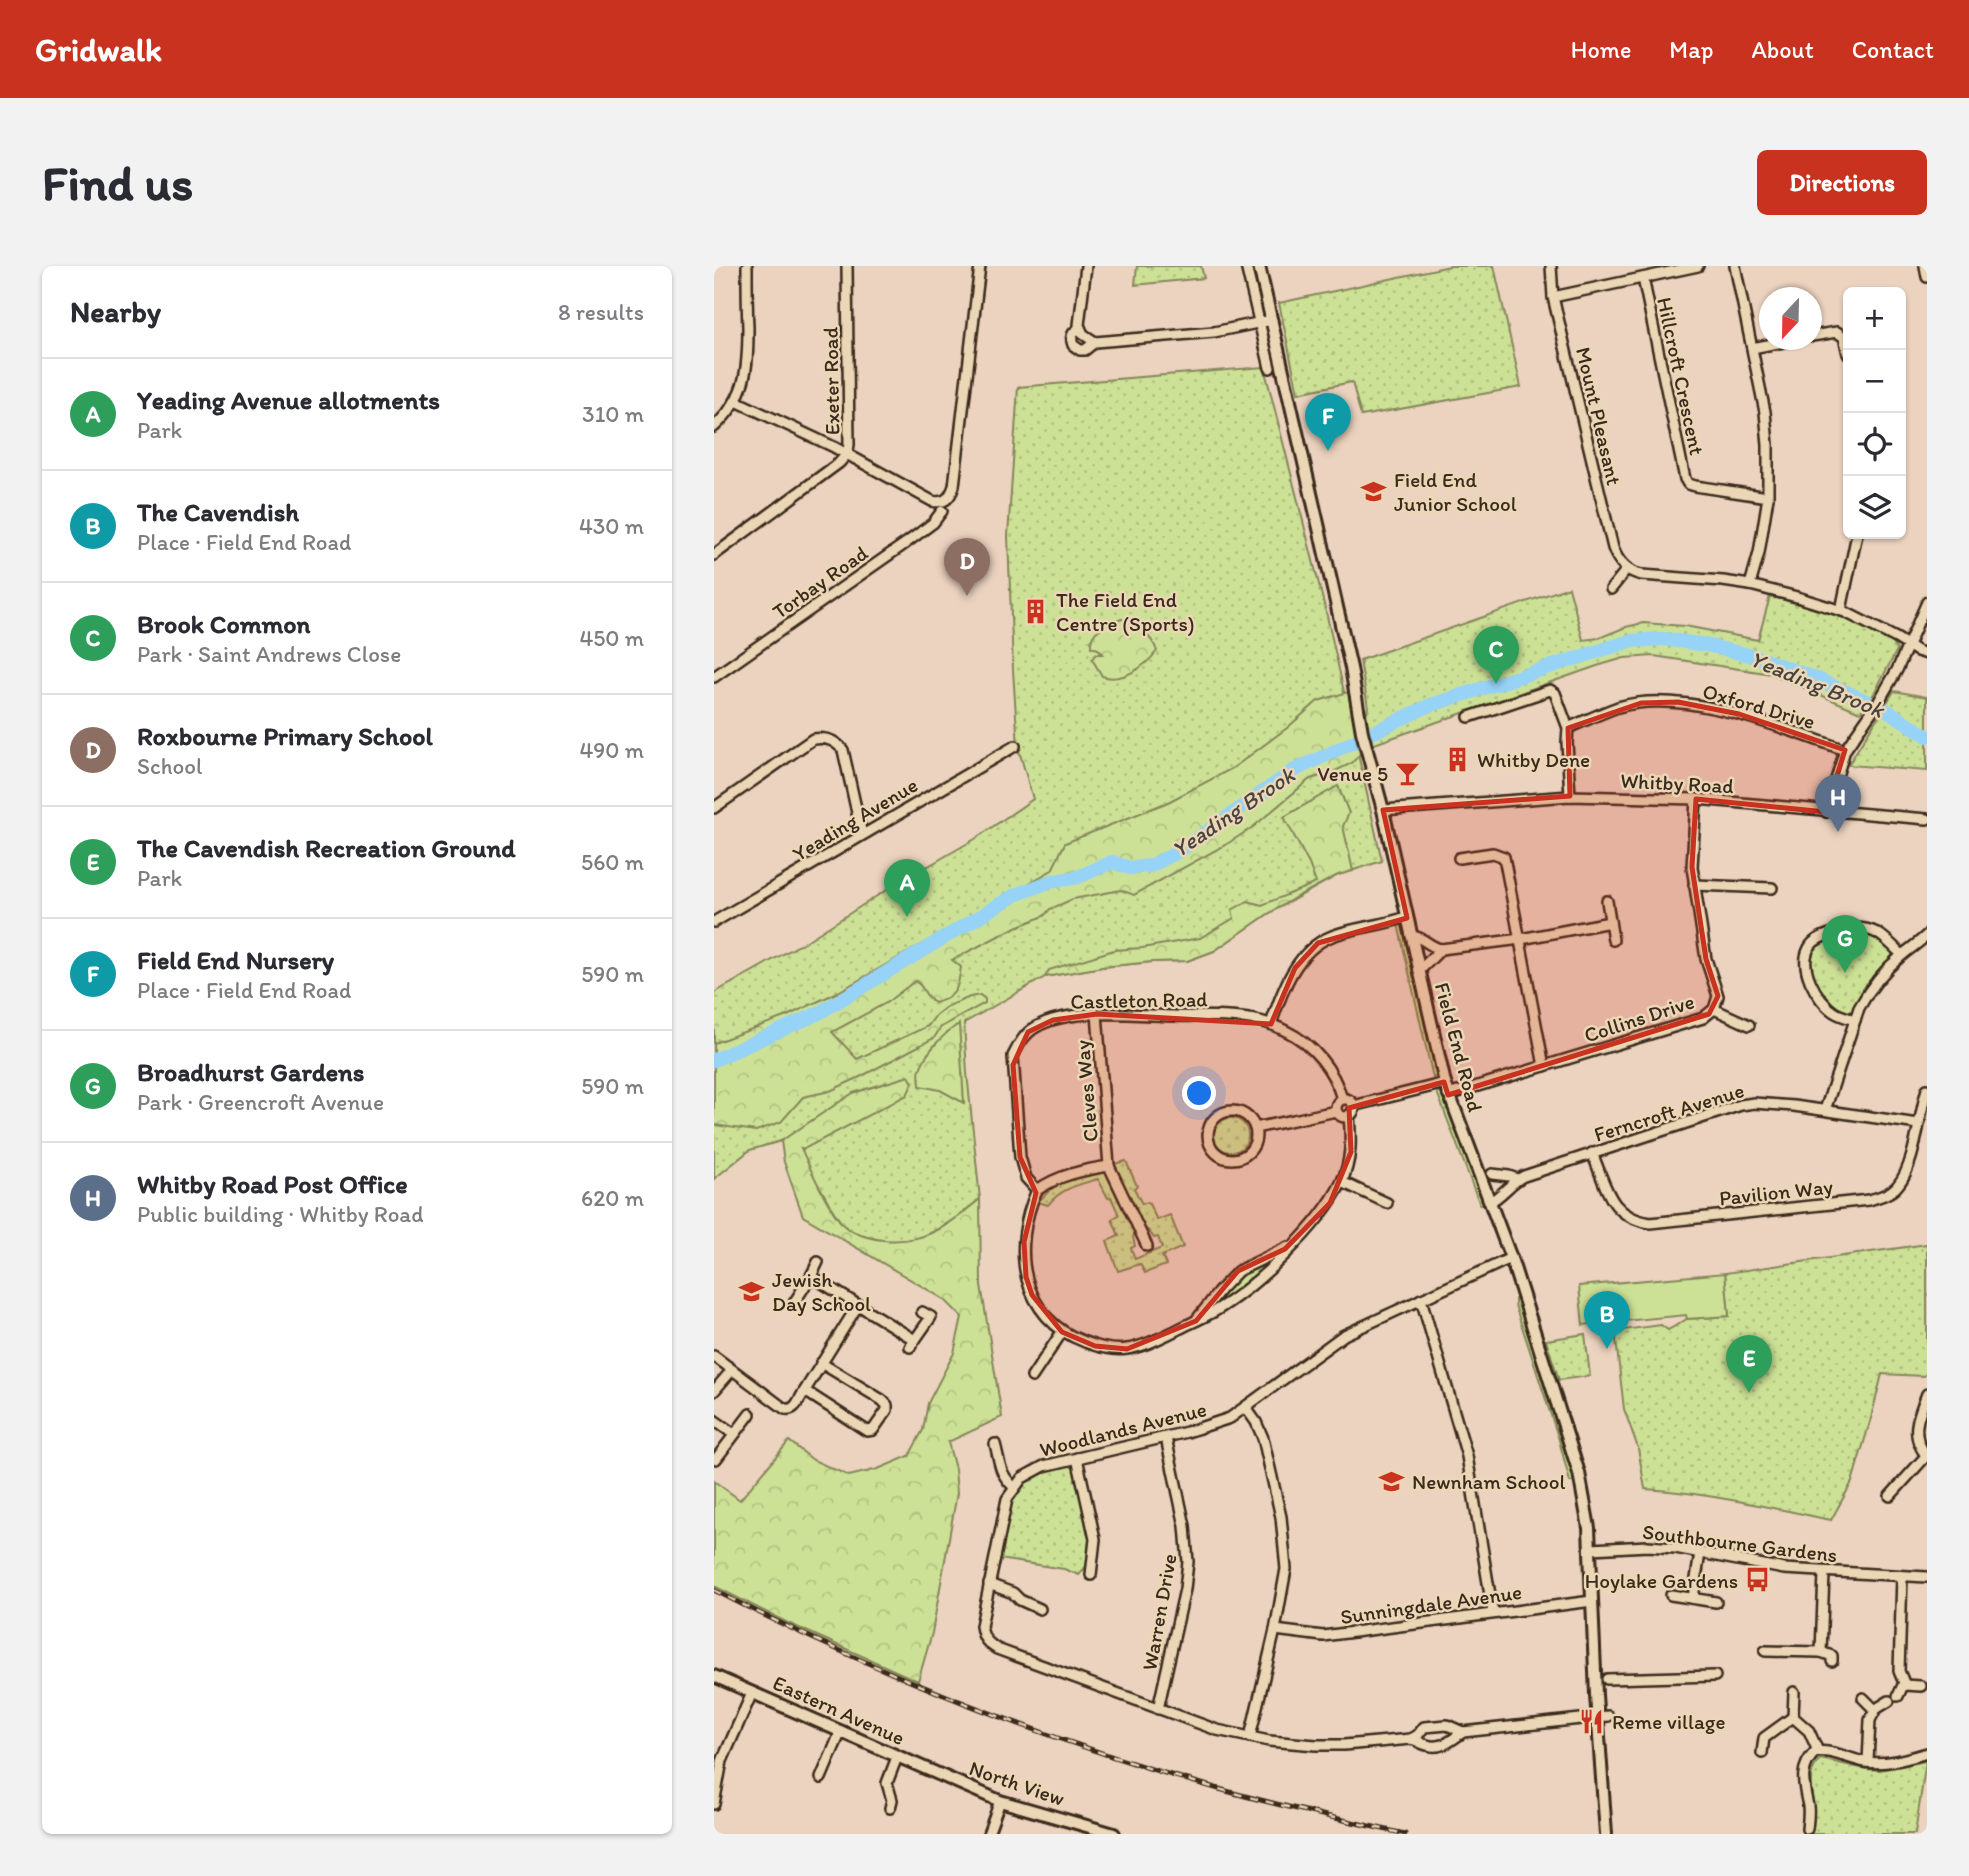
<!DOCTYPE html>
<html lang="en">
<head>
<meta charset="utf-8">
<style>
	:root { --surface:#fff; --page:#f2f2f3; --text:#2b2b33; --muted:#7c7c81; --line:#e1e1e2; --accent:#c8321e }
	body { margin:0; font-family:Itim,sans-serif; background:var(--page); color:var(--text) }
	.controls { position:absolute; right:21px; top:21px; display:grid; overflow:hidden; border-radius:10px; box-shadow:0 2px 5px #0004 }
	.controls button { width:63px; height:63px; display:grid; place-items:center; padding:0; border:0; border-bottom:2px solid var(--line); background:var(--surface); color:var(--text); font:35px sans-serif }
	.compass { position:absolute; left:1045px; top:21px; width:63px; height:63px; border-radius:50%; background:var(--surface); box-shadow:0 2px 5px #0004; rotate:202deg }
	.you { position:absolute; left:486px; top:828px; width:24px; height:24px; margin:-18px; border:5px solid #fff; border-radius:50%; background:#1a73e8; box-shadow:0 0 0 10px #1a73e833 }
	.badge { display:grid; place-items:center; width:46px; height:46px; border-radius:50%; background:var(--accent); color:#fff; font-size:23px; font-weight:700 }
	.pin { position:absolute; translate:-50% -58px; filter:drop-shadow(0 2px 4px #0008) }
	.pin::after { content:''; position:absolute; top:37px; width:24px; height:21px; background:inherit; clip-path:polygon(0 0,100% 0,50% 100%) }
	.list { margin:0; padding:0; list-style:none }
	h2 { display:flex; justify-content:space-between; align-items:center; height:91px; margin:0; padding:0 28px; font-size:30px }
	h2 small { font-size:23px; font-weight:400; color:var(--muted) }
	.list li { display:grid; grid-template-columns:46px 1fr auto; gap:21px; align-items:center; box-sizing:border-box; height:112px; padding:0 28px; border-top:2px solid var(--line) }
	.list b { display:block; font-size:26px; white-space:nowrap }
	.list p { margin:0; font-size:23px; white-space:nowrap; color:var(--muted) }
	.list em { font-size:23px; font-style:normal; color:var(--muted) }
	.icon { flex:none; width:38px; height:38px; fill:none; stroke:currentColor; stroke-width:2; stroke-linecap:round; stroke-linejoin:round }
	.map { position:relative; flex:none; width:1213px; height:1568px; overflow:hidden; border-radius:10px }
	header { display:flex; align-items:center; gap:42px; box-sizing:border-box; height:98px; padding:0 35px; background:var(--accent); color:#fff }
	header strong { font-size:33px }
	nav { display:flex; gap:38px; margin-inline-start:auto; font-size:24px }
	.intro { display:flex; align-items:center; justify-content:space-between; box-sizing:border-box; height:168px; padding:0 42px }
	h1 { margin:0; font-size:49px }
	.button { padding:18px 32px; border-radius:10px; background:var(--accent); color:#fff; font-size:24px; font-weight:700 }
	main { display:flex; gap:42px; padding:0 42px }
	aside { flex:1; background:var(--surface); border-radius:10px; box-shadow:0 2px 5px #0004 }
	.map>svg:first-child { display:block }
</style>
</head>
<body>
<header>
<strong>Gridwalk</strong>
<nav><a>Home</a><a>Map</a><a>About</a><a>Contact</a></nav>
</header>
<div class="intro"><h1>Find us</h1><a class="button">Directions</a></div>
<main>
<aside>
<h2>Nearby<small>8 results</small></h2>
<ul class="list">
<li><span class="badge" style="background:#2e9e5b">A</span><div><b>Yeading Avenue allotments</b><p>Park</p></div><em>310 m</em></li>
<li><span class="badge" style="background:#0f9aa8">B</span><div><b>The Cavendish</b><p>Place · Field End Road</p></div><em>430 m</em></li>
<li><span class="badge" style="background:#2e9e5b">C</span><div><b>Brook Common</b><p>Park · Saint Andrews Close</p></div><em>450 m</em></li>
<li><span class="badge" style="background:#8d6e63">D</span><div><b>Roxbourne Primary School</b><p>School</p></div><em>490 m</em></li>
<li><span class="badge" style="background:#2e9e5b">E</span><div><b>The Cavendish Recreation Ground</b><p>Park</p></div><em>560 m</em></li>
<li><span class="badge" style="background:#0f9aa8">F</span><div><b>Field End Nursery</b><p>Place · Field End Road</p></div><em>590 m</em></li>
<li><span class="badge" style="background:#2e9e5b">G</span><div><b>Broadhurst Gardens</b><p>Park · Greencroft Avenue</p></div><em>590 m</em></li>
<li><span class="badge" style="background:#5c6f8a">H</span><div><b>Whitby Road Post Office</b><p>Public building · Whitby Road</p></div><em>620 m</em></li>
</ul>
</aside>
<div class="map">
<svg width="1213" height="1568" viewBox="0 0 1213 1568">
	<defs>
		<pattern id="green-dots" width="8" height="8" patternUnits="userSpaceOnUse" patternTransform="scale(1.75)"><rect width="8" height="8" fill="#cde196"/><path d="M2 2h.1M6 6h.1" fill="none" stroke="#b1c181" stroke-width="1.8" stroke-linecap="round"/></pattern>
		<pattern id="forest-crowns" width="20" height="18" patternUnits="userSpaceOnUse" patternTransform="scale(1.75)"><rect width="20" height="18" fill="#cde196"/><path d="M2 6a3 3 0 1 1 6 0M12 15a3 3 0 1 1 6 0" fill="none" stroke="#b1c181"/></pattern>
	</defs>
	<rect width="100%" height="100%" fill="#ecd3bf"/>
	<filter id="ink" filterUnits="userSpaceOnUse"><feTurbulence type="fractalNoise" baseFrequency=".0143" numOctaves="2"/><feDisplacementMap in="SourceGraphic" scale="14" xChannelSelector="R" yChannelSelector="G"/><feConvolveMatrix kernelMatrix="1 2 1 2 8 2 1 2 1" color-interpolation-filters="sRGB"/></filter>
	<g filter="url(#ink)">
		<g fill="url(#green-dots)" stroke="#84865a" stroke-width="2">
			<path d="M423,0H487L490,12L421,19Z"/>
			<path d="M736,0H780L807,121L647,150L638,116L584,127L565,37Z"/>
			<path d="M550,101L613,350L668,595L624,609L554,648L500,685L473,695L438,696L388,701L331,711L250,757L253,807L266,933C231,961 197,988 150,969C144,967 135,965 131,960C119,949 114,933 105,920C94,904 80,889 67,875L36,884L0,913V727L94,674L166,628L261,573L319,533L304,481L299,404L294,270L304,121Z"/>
			<path d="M855,321L869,374L885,372L912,361L929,357L971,360L1044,374L1056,330L1120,348L1145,358L1178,375L1183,384L1157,433L1146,446L1058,408L940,390L910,392L883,400L652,481L648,466L654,441L646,394Z"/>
			<path d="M1180,425L1213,431V505L1134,499Z"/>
			<path d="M689,656L724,809L719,812L684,658Z"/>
			<path d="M1145,666C1159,669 1171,675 1179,687C1176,697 1164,706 1157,714C1150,723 1144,734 1140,745C1118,752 1097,719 1095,699C1095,692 1101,680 1108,676C1115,670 1135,668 1145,666Z"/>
			<path d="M729,825L770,938L766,939L723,826Z"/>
			<circle cx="517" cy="869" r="17"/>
			<path d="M412,895L423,920L420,922L428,938L434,936L443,954L456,949L469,981L448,990L452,999L431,1007L426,998L404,1005L393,975L405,970L398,953L405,949L397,931L394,932L384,913C364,919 347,922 334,939L324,936L336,924L346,917L392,905C406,920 413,947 421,966L419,971L421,980L417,982L421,993L448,982L444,971L440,972L434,964L428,962L400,898Z"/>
			<path d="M1213,978V1107L1210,1110L1168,1108L1156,1156L1138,1216L1117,1254C1055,1241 994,1227 931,1223L924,1182L910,1143L901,1065L947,1059L954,1064L973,1053L1015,1050L1011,1007Z"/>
			<path d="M561,992L562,993L507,1039L495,1044L507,1027L524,1009Z"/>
			<path d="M805,1031L863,1216H856L845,1174L801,1039V1033Z"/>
			<path d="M871,1068L876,1110L845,1114L832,1074Z"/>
			<path d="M353,1199L361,1202L363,1206L377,1270L374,1298L365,1309L350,1303L285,1293C291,1262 292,1220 326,1205C334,1202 344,1201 353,1199Z"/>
			<path d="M1106,1493L1152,1503L1166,1504L1212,1495L1201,1568H1097C1098,1556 1100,1544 1098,1532C1097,1516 1094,1506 1106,1493Z"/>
		</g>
		<g fill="url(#forest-crowns)" stroke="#84865a" stroke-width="2">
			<path d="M408,353C423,358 438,370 443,385C431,401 408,417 388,410L378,393L382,388H389L384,383L377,381C375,364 394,357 408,353Z"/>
			<path d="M634,426L646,488L638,497L615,508L596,513L539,561L513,578L420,629L407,624L359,633L336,643L330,650L300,662L238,694L247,701C244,722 243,731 221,737C208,729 212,721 201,715L172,737L118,766L143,793L214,760L222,749L232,741L256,731L266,729L271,733V737L227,761L220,772L148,810L116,825L89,831L67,856L42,865L0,859V777L73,750L124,726L338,604L351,577L454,536L519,502L573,462L604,435Z"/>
			<path d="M624,520L635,547L629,560L639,605L624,609L582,631L554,648L500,685L473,695L438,696L388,701L331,711L335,704L400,684L428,682L486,672L520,652L518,644L534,635L548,639L602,617L595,598L570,551Z"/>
			<path d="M245,758L250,837L226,824L206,820C206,815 204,808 206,803C212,786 230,767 245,758Z"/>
			<path d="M195,810L199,817L193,829L90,883L87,882C95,900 118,952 133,962C142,969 158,973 169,974C213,978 233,960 266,933L267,1019L288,1151L234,1176L241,1203L243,1227L218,1367L204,1415L74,1357L0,1320V1215L26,1234L75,1175L99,1194L135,1210L164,1203L195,1190L209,1164L214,1137L240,1087L248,1051L231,1034L89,950L70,896L67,875L139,827Z"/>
		</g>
		<path fill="#cde196" stroke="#84865a" stroke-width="2" d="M1011,1007L1015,1050L973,1053L972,1049L869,1059L865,1020Z"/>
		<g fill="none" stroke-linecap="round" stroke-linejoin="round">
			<path stroke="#97d2f7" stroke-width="14" d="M0,794L105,747L301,629L335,616L364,611L398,596L416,602L436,600L464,586L579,505L714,440L916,375L950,373L992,379L1043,391L1101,412L1176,446L1213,470"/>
			<defs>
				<g id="minor">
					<path d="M372,0L365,59L369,68L381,76L500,66L558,54"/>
					<path d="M532,0L556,102"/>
					<path d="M837,0L839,31L899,282C904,296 913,306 928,309L1009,315L1036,319L1083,331L1131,346L1182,372L1203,385L1213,388"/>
					<path d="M1021,0L1051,146L1054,179V231L1045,287L1036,319"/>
					<path d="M1211,0L1213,11"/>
					<path d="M929,12L971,213L974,218L981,220L1054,231"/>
					<path d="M839,31L984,0"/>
					<path d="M366,62C358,66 356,71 359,79L366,84H371L381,76"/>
					<path d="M1098,70L1123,66L1130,71L1134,88"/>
					<path d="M1038,82L1080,74"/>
					<path d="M22,135L120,181L218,235C231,238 236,232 240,220L266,0"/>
					<path d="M0,161C33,131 34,102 34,61C33,41 33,20 33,0"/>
					<path d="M0,289L125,197L133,188L135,179L133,0"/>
					<path d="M897,323L913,303"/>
					<path d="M1127,344L1143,268"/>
					<path d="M0,411L192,277L219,257L228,245"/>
					<path d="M755,451L836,424L841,427L854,462"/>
					<path d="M856,530L853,476L854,462C871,455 887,447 904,441C971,421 1068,462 1131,484"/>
					<path d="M0,542L99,473C112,471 121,474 129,484L148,569"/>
					<path d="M669,544L856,530L982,533L1213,553"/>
					<path d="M1112,546L1131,484L1165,435L1183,404L1213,336"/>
					<path d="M745,592L779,587L790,591L830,800"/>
					<path d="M980,619L1058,622"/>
					<path d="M893,635L899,674"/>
					<path d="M0,656L301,480"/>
					<path d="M697,670C709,670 715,681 727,683"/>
					<path d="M705,705L727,683L807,673L896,656"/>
					<path d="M1000,743L1035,759"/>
					<path d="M383,748L395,900"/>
					<path d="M1141,754C1134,752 1126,750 1120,746C1103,735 1082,699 1097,679C1103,671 1116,668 1126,665C1139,661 1151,661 1163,667C1172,672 1180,681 1188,689"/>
					<path d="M557,758C568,725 582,684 618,670C641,661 668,660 692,651"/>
					<path d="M734,829L989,752L1000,743L1004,730L992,693L978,601L982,533"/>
					<circle cx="631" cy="842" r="9"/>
					<path d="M639,840L731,817"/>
					<path d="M1111,844L1145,742C1156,722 1169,705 1187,690C1195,683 1205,677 1213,669"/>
					<circle cx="518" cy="869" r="24"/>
					<path d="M541,862L622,845"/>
					<path d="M878,887C893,922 895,950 936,957L1155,934C1165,931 1177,928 1184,919C1201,899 1205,849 1213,823"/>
					<path d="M778,908L795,910L803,913"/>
					<path d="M628,916L673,937"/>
					<path d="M323,924C297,982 306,1052 371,1076C384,1081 400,1085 413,1083C430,1081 448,1071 463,1064C475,1058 488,1052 501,1045C542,1021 606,960 627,917C638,895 637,873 635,849"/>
					<path d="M323,924L312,912L306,891L299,790C305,778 311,767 322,761C357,741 421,749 460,750C487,751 515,749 541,754C552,756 562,760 572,765C599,778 620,804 628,833"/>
					<path d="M323,924C345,909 369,904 395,900L433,980"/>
					<path d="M776,936C789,929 797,916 810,910L1027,839L1040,837L1080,840L1204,858"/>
					<path d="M97,1010L104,996"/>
					<path d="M707,1033L753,1190L779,1347"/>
					<path d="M80,1037L97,1010L201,1074"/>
					<path d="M483,1053L506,1024L524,1005L574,981"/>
					<path d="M196,1081L217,1051L208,1046"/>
					<path d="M0,1090L71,1143C80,1145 84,1136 88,1129L144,1039"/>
					<path d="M318,1111L348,1066"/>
					<path d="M0,1125L18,1104"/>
					<path d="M91,1125L153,1165L159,1164L173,1144V1139L168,1134L107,1097"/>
					<path d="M1213,1128C1204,1150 1195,1170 1213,1190"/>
					<path d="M532,1142L542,1156L549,1172L567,1251L572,1303L561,1364L536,1471"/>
					<path d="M0,1154L20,1168"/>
					<path d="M281,1178C286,1196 285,1208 300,1221"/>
					<path d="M363,1192L381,1273L377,1309"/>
					<path d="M2,1193L36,1148"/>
					<path d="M1176,1230L1212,1190"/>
					<path d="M877,1283L934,1280L961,1282L1070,1303L1213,1311"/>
					<path d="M275,1318L299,1327L306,1334L326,1343"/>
					<path d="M957,1329L1002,1336"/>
					<path d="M979,1332L986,1287"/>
					<path d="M561,1364L609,1370L878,1335"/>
					<path d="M1051,1385L1107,1386L1110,1307"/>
					<path d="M1107,1386L1118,1390V1395"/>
					<path d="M893,1413L1001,1410"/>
					<path d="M1190,1419L1207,1420"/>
					<path d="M1080,1426L1079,1451L1095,1465L1104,1485"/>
					<path d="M1184,1430L1190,1417L1185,1405L1188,1310"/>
					<path d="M1149,1432L1161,1444"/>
					<path d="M444,1443L471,1323L474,1296L471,1260L452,1172"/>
					<path d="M749,1466C739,1473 727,1484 713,1479C707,1478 704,1474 697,1473L630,1479H602L555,1475L503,1464L283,1383C272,1376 269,1372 267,1360L293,1233L308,1212L330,1200L473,1166L516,1152L630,1069L797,992"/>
					<path d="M697,1473L704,1469L710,1461L733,1459L749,1466L894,1450"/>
					<path d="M1048,1487L1050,1472L1079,1451"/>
					<path d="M1154,1496L1156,1454L1162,1443L1175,1435"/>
					<path d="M107,1512L127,1465"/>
					<path d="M0,1538L8,1495L38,1427"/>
					<path d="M176,1542L178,1534L173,1517L183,1491"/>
					<path d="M1093,1563C1094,1555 1095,1548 1094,1540C1090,1520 1084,1503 1101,1486C1117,1483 1135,1493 1151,1496C1173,1499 1192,1493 1213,1487"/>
					<path d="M274,1568L286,1535"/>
				</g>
				<g id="tertiary">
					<path d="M545,0L637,402L648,466L669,544L731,817L797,992L865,1207L875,1262L882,1429L892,1568"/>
					<path d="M0,1410L286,1535L400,1568"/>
				</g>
			</defs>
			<use href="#minor" stroke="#3b2a1e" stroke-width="14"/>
			<use href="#tertiary" stroke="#3b2a1e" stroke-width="16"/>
			<use href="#minor" stroke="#ebd7b5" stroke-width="9"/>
			<use href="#tertiary" stroke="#ebd7b5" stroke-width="10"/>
			<defs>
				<path id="rail" d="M0,1324C157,1405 334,1475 505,1523C566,1540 629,1554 691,1568"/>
			</defs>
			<use href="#rail" stroke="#3b2a1e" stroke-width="5"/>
			<use href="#rail" stroke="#ebd7b5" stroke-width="2.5" stroke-dasharray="8" stroke-linecap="butt"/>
		</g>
	</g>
	<path fill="#c8321e" fill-opacity="0.2" stroke="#c8321e" stroke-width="5" stroke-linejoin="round" d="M964,436L1025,448L1131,484L1112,546L982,533L978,601L992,693L1004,730L995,748L734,829L730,816L635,842L637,886L616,937L571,983L524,1005L482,1055L413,1083L381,1080L348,1066L318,1029L312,1011L310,976L322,927L306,891L299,799L314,766L339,754L383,748L557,758L581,702L604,677L693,652L669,544L856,530L854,462L927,437Z"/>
	<defs>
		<symbol id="school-bare" viewBox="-9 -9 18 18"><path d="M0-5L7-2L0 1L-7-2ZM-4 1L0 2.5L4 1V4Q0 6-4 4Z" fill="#c8321e" stroke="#ebd7b5" stroke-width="2.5" paint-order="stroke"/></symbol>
		<symbol id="building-bare" viewBox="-9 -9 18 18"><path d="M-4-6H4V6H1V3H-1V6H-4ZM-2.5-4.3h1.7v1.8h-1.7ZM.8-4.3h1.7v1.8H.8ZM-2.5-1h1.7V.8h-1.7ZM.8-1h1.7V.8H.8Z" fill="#c8321e" stroke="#ebd7b5" stroke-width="2.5" paint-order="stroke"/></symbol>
		<symbol id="bar-bare" viewBox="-9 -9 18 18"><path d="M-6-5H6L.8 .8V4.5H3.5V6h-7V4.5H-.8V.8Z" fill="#c8321e" stroke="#ebd7b5" stroke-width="2.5" paint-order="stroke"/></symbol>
		<symbol id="bus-bare" viewBox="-9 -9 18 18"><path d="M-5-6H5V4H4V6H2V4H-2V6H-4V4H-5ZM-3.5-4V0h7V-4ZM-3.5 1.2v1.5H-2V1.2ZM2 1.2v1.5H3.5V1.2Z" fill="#c8321e" stroke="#ebd7b5" stroke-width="2.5" paint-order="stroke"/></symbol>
		<symbol id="restaurant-bare" viewBox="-9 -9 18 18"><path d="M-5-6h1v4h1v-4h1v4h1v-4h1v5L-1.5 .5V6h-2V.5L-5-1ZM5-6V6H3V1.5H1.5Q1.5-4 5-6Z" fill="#c8321e" stroke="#ebd7b5" stroke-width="2.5" paint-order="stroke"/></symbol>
	</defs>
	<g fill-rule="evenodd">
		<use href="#school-bare" x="642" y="208" width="35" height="35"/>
		<use href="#building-bare" x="304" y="328" width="35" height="35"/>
		<use href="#building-bare" x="726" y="476" width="35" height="35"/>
		<use href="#bar-bare" x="676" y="490" width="35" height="35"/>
		<use href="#school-bare" x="20" y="1008" width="35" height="35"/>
		<use href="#school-bare" x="660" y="1198" width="35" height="35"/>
		<use href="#bus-bare" x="1026" y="1296" width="35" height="35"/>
		<use href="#restaurant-bare" x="860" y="1438" width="35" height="35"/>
	</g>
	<g text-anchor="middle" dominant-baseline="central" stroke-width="5" stroke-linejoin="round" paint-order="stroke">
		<g font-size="21" fill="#3b2a1e" stroke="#ebd7b5">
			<text transform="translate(967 110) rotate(78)">Hillcroft Crescent</text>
			<text transform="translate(117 115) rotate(-91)">Exeter Road</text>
			<text transform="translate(885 150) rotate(77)">Mount Pleasant</text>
			<text transform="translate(106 316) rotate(-35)">Torbay Road</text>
			<text transform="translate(1045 440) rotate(16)">Oxford Drive</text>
			<text transform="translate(963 517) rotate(3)">Whitby Road</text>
			<text transform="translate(141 553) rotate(-31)">Yeading Avenue</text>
			<text transform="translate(425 734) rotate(-1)">Castleton Road</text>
			<text transform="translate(925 752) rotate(-18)">Collins Drive</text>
			<text transform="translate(745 781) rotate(75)">Field End Road</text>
			<text transform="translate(372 825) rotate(-95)">Cleves Way</text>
			<text transform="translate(955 846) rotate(-17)">Ferncroft Avenue</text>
			<text transform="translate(1062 926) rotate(-6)">Pavilion Way</text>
			<text transform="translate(409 1163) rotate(-14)">Woodlands Avenue</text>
			<text transform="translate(1026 1277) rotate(7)">Southbourne Gardens</text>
			<text transform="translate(717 1338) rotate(-8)">Sunningdale Avenue</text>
			<text transform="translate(445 1346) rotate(-80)">Warren Drive</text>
			<text transform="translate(125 1444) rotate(24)">Eastern Avenue</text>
			<text transform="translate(303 1517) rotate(19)">North View</text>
		</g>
		<g font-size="21" fill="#3b2a1e" stroke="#ebd7b5" text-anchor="start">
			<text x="680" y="213">Field End<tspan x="680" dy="24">Junior School</tspan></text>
			<text x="342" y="333">The Field End<tspan x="342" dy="24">Centre (Sports)</tspan></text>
			<text x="763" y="493">Whitby Dene</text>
			<text x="674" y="507" text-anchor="end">Venue 5</text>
			<text x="58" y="1013">Jewish<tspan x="58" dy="24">Day School</tspan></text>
			<text x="698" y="1215">Newnham School</text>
			<text x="1024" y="1314" text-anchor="end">Hoylake Gardens</text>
			<text x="898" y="1455">Reme village</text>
		</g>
		<g font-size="23" font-style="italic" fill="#49433f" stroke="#ebd7b5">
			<text transform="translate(1103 418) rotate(22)">Yeading Brook</text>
			<text transform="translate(519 546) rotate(-34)">Yeading Brook</text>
		</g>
	</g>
</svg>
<div class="controls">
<button>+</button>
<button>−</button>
<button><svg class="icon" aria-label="locate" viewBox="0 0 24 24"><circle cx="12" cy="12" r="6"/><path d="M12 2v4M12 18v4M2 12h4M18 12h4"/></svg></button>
<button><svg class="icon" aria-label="layers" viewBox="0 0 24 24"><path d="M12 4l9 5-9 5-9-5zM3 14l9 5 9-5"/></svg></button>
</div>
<svg class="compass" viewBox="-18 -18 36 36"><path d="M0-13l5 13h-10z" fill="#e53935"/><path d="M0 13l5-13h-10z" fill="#7c7c81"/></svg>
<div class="you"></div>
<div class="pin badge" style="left:193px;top:651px;background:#2e9e5b">A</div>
<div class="pin badge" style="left:893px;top:1083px;background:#0f9aa8">B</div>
<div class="pin badge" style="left:782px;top:418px;background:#2e9e5b">C</div>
<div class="pin badge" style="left:253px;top:330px;background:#8d6e63">D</div>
<div class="pin badge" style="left:1035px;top:1127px;background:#2e9e5b">E</div>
<div class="pin badge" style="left:614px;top:185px;background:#0f9aa8">F</div>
<div class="pin badge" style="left:1131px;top:707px;background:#2e9e5b">G</div>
<div class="pin badge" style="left:1124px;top:566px;background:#5c6f8a">H</div>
</div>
</main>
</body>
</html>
